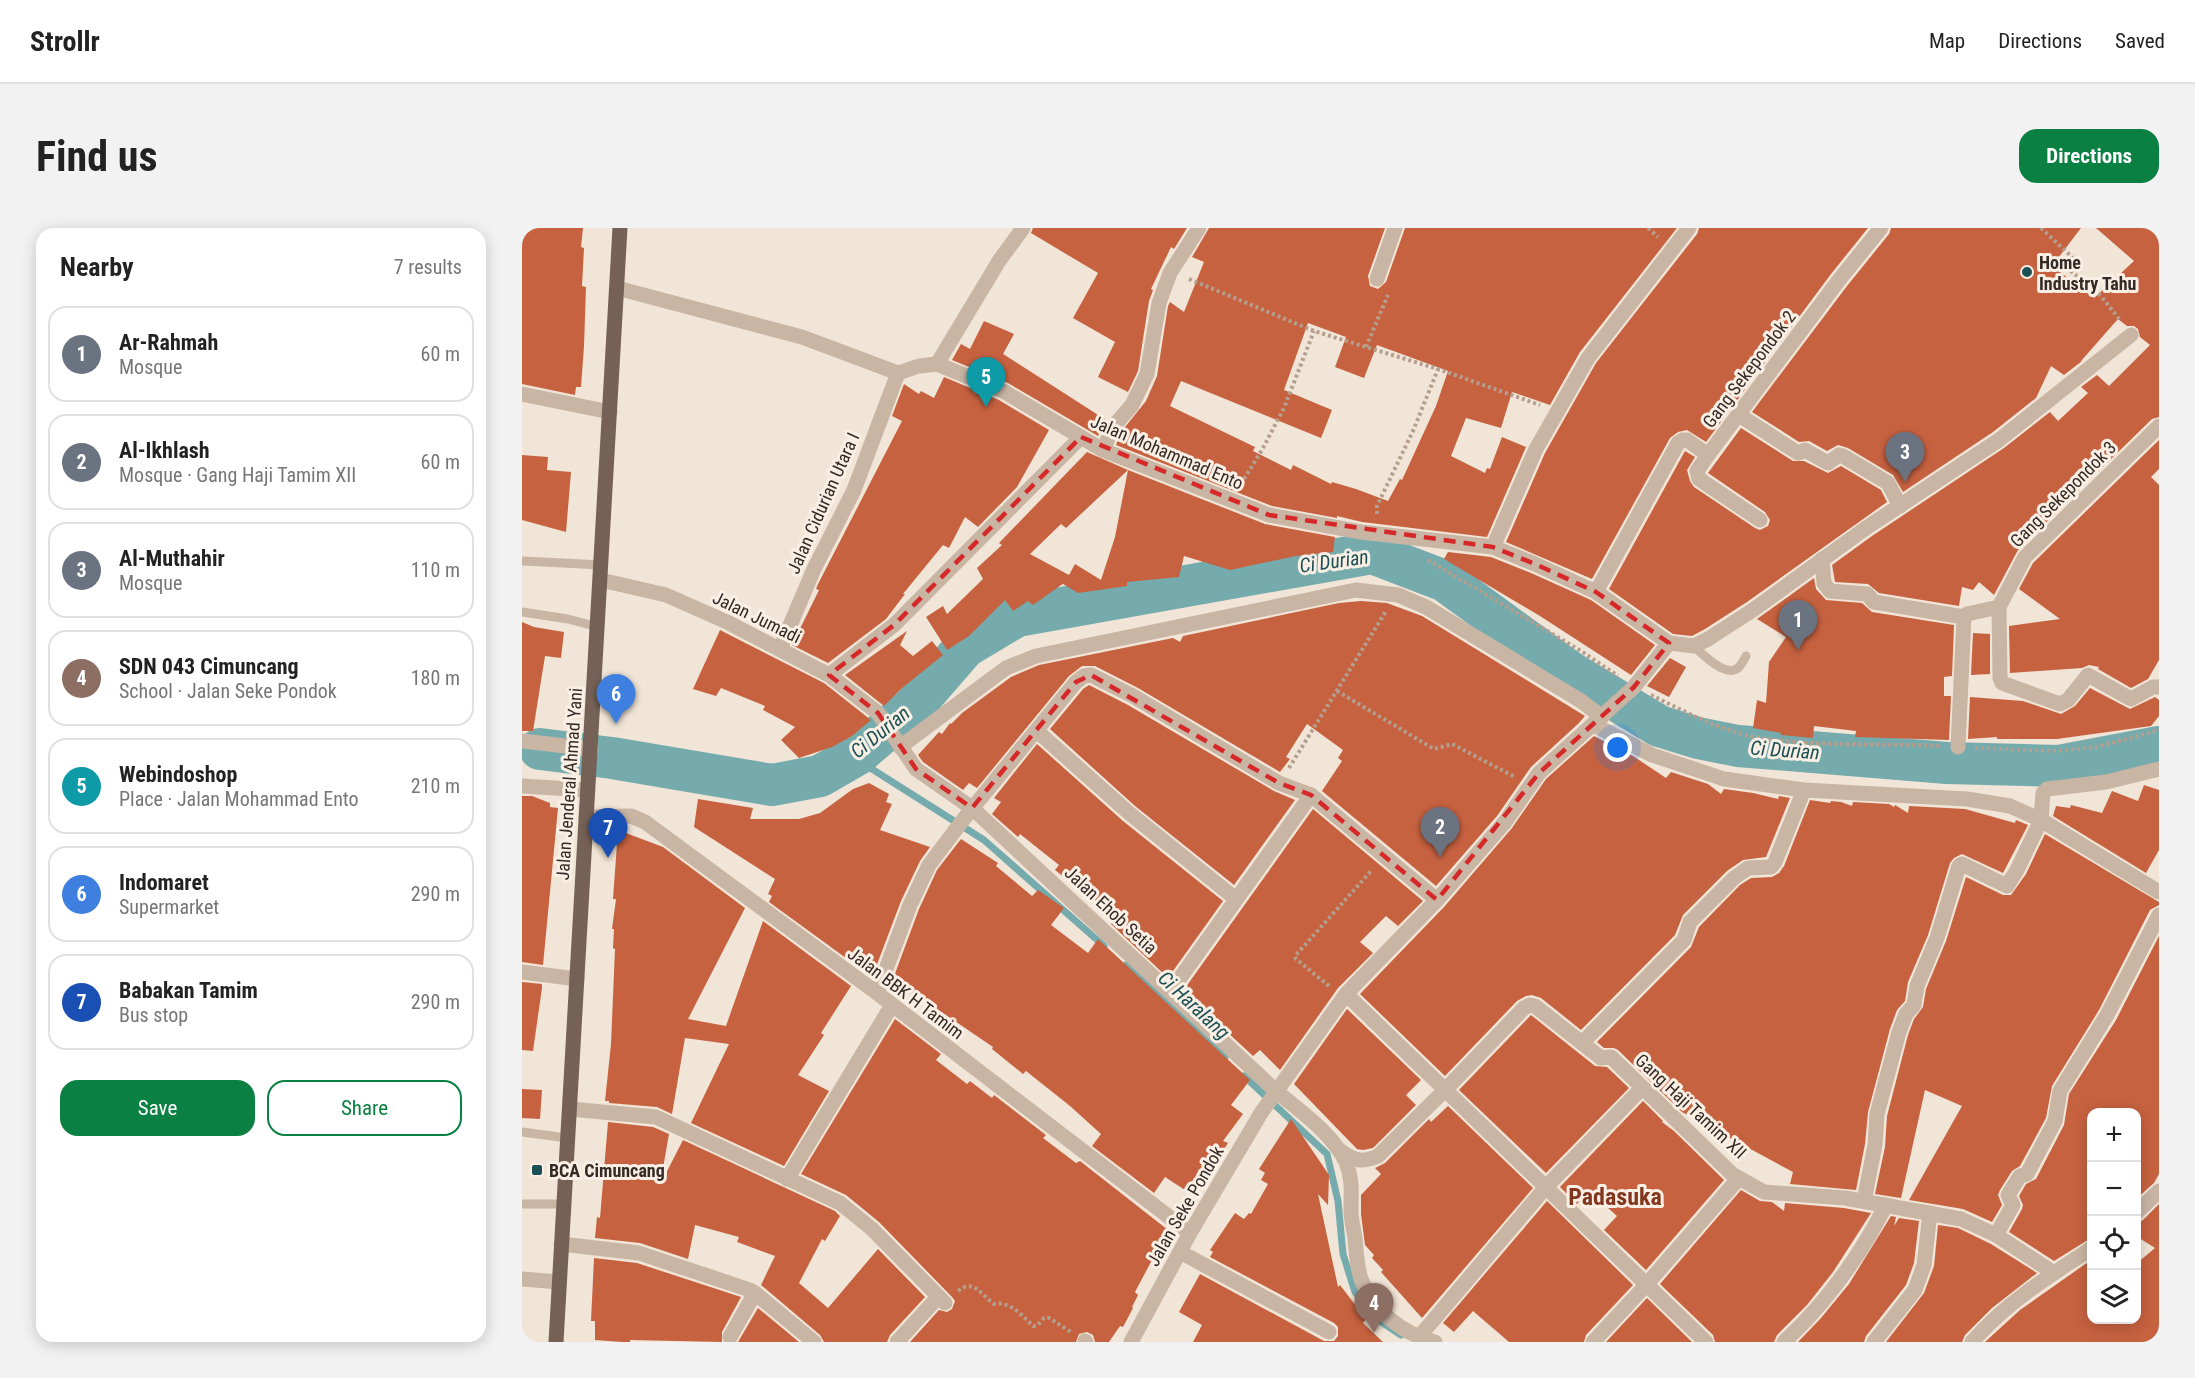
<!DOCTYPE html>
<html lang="en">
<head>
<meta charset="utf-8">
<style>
	:root { --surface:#fff; --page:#f2f2f2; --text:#222; --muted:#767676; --line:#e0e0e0; --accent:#0b8043 }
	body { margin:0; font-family:"Roboto Condensed",sans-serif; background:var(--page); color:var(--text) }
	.controls { position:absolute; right:18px; bottom:18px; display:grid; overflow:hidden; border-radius:12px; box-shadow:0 3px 15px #0003 }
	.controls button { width:54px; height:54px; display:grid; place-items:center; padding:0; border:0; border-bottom:2px solid var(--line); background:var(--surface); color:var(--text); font:30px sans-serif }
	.you { position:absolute; left:1096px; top:520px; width:21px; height:21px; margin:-15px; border:4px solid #fff; border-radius:50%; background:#1a73e8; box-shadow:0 0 0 9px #1a73e833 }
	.badge { display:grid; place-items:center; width:39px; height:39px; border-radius:50%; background:var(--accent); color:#fff; font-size:20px; font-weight:700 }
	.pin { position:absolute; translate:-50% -50px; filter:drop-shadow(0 2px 3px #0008) }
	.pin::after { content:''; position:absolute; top:32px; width:21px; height:18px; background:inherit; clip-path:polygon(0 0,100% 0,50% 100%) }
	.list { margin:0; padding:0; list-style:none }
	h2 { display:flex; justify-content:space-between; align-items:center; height:78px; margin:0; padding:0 24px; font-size:26px }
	h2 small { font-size:20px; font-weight:400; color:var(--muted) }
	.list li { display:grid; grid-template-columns:39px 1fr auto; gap:18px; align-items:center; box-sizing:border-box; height:96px; margin:0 12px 12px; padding:0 12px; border:2px solid var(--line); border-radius:18px }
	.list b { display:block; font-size:22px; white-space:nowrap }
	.list p { margin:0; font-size:20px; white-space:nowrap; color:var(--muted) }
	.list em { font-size:20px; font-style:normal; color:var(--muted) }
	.actions { display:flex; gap:12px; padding:18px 24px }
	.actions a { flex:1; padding:14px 0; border:2px solid var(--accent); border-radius:18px; text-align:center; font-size:21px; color:var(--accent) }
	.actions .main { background:var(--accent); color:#fff }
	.icon { flex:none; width:33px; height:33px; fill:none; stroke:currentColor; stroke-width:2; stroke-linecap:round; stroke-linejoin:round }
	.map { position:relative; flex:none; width:1637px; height:1114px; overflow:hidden; border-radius:18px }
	header { display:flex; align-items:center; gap:36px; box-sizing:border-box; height:84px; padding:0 30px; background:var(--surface); border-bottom:2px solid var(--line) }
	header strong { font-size:28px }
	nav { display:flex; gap:33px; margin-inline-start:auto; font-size:21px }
	.intro { display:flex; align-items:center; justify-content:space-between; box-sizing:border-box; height:144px; padding:0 36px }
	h1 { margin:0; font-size:42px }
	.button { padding:15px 27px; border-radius:18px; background:var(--accent); color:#fff; font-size:21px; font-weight:700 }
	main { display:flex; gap:36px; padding:0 36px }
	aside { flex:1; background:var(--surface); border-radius:18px; box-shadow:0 3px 15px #0003 }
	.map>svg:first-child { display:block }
</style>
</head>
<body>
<header>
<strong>Strollr</strong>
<nav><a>Map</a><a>Directions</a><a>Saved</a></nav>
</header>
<div class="intro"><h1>Find us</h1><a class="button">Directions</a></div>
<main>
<aside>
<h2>Nearby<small>7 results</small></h2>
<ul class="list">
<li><span class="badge" style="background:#6b7280">1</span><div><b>Ar-Rahmah</b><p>Mosque</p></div><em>60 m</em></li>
<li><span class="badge" style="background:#6b7280">2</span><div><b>Al-Ikhlash</b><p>Mosque · Gang Haji Tamim XII</p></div><em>60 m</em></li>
<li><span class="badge" style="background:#6b7280">3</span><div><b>Al-Muthahir</b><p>Mosque</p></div><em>110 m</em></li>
<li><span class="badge" style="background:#8d6e63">4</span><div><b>SDN 043 Cimuncang</b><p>School · Jalan Seke Pondok</p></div><em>180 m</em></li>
<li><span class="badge" style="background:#0f9aa8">5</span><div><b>Webindoshop</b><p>Place · Jalan Mohammad Ento</p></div><em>210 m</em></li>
<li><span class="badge" style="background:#3f7fe0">6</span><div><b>Indomaret</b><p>Supermarket</p></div><em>290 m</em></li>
<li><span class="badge" style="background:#1a4fb4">7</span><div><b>Babakan Tamim</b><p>Bus stop</p></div><em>290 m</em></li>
</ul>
<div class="actions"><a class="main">Save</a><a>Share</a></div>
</aside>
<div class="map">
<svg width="1637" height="1114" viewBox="0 0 1637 1114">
	<rect width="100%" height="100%" fill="#f1e5d7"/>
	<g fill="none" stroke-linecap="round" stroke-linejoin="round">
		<g stroke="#76abae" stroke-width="7">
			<path d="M331,529L462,612L582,718"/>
			<path d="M604,737L646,773L703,829"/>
			<path d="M722,848L805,926L816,973L821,1026L833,1064L852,1089L879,1107"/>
		</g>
		<path stroke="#76abae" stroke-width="42" d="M18,521L90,530L250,557L298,548L336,526L391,479L443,419L495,388L850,325L923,353L1048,444L1137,498L1176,510L1216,518L1425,535L1537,538L1637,519"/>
	</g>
	<g fill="#c76240" fill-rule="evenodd">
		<path d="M0,0H61L59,19L62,20L60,58L64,59L62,118L59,159H54L53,167L0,156Z"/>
		<path d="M511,0H665L652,21L649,19L629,61L631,62L627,73L616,143L606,164L576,149L593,114L551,90L576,45L509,5Z"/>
		<path d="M687,0H863L846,48L848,58L856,61L864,54L883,0H1155L1058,124L1028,177L990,164L979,200L944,190L929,228L963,245L965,240L968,241L980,209L1004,219L965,309L840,294L815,288V290L750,278L594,217L599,204L624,173L635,148L646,78L648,74L662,84L682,34L670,29ZM786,95L824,109L813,139L842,150L855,117L926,143L914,178L880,252L878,251L866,273L834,261L810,254L809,256L771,237L769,242L731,223L733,219L648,178L659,153L799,210L810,182L762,162Z"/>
		<path d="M1177,0H1346L1309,46L1184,214L1165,202L1156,204L1148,210L1070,351L984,314L1023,225L1074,135L1175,6Z"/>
		<path d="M1369,0H1559L1530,38L1572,70L1612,33L1574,0H1637V189L1630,191L1496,322L1472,367L1457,354L1451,362L1440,359L1437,378L1357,365L1346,356L1313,354L1310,337L1350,308L1482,220L1528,184L1536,193L1566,165L1559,159L1575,147L1587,158L1628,117L1618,109L1616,101L1612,98H1605L1596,91L1559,133H1560L1542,147L1529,138L1514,170L1471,204L1381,264L1371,247L1326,220L1316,217L1305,223L1287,213L1277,214L1230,184L1325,58L1367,6Z"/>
		<path d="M462,93L492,106L481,126L584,192L576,208L486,155L430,132L439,116L448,121Z"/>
		<path d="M422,149L477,172L527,202L495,259L456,299L443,289L427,320L421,317L381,366H383L364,391L306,435L270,417L297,362L294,361L296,356L380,193L370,188L382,156L397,166L399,163L412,170Z"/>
		<path d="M1219,200L1271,233H1282L1306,245L1319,238L1359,262L1365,274L1225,374L1183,401L1170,408L1151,406L1087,361L1163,223L1173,229L1165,242L1168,253L1172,259L1233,300L1238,302L1246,298L1248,292L1243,284L1186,245Z"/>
		<path d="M1637,212V241L1629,249L1637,257V432L1626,451L1609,460L1576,441L1577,439L1567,437L1560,440L1488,445L1487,398L1538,391L1497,361L1511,335Z"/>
		<path d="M565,224L606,242L544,300L539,296L508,326L547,347L553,336L579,352L593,309L606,242L743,296L813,309L811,324L774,328L708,342L662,328L657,349L605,354V358L556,365L541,356L542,355L511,377L506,373L491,383L483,372L447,408L425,422L404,389L421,378L425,386L461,351L455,340L480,317L477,315Z"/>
		<path d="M0,227L26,229L25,242L49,244L44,304L0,292Z"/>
		<path d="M926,324L969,329L1009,345L1069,372L1133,417L1109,447L1018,388L922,331Z"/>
		<path d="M1292,350L1294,361L1304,372L1340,375L1350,384L1432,397L1430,448L1422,449V468H1429L1427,512L1333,509L1334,503L1292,498L1291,510L1259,507V505L1231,500L1235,472L1244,475L1247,434L1264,409L1235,391Z"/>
		<path d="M839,373L865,375L900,388L1063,488L1057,495L1009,539L975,588L914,658L800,563L820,533L816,530L821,522L785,496L764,529L768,531L758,544L616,460L573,438H560L547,448L455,560L447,555L441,562L401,534L396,527L417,504L420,506L428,495L429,496L440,485L489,449L517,437L651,410L658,414L661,408L817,375Z"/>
		<path d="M0,394L12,399L42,404L39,430L23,428L11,503H0Z"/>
		<path d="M198,402L302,455L349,492L330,508L310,519L277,530L259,512L273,499L241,482L243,478L199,460L194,468L171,461Z"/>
		<path d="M385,403L378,417L391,428L410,413L421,427L379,461L362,478L323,447Z"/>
		<path d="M1451,405L1468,406V446L1449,447Z"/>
		<path d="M1148,430L1164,439L1147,469L1125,458Z"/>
		<path d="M567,457L606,477L752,563L773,572L712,657L613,578L528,501L561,461Z"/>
		<path d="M1568,460L1608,481L1633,469L1637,472V488L1629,498L1535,511H1475V509L1446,511L1448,469L1501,473L1539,486L1553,478Z"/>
		<path d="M1072,508L1111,528L1144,550L1149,544L1186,556L1199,566L1202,561L1231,565L1256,571L1257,568L1268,570L1244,629L1221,632L1205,643L1161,687L1153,707L1059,802L1019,770L1010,767L1004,768L995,773L923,848L838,766L922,679L990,600L1024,551Z"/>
		<path d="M515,516L601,593L701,673L646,750L589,696L593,692L560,659L558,662L533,642L537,637L498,606L496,609L470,586L479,574L472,570Z"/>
		<path d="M347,555L367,566L364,574L370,576L358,602L408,619L398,633L379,673L354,739L333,725L328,733L247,674L250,668L246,666L253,651L172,599L176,571L231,580L228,591H277L298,585L331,561Z"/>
		<path d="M1622,557L1637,562V622L1624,645L1531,588L1534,578L1548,580L1549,577L1580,585L1590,563L1616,573Z"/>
		<path d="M0,568H10L28,575V579L36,580L21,737L0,734Z"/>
		<path d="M1288,572L1308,575L1309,573L1319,574L1330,578L1331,574L1367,576L1372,579L1373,577L1386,585L1387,578L1443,581L1493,595L1494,592L1506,597L1481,645L1440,626L1432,630L1428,635L1406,707L1386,754L1383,773L1375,782L1368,801L1346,884L1343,916L1334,962L1268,956L1271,944L1160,884L1096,822L1092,820H1082L1075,814L1169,719L1177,699L1218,657L1229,650L1250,649L1257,645L1262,638Z"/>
		<path d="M791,581L901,673L876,698L864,688L838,714L851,725L816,760L758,842L738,822L731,828L661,763Z"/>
		<path d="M96,602L141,619L223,680L166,791L204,798L241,693L329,758L299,805L302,807L276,847L307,863L262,938L169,895L207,816L163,810L150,886L135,879L87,875V873H83L89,816L93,721L91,720L92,701H90L94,671H91Z"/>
		<path d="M1523,606L1637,674V677L1628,682L1577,782L1530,858L1524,890L1498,938L1490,943L1478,962L1476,967L1480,977L1470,994L1441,981L1387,972L1440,878L1403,862L1379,970L1353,966L1363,919L1365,888L1386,807L1392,791L1401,779L1404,761L1424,713L1444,649L1481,667H1489L1504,646Z"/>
		<path d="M439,611L476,635L474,638L510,668L516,662L542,680L529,697L566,725L576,711L728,852L709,877L721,886L701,913L706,915L695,932L692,930L683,943L680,941L663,962L643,949L632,965L570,918L579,906L548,878L504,843L501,846L470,821L471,819L371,751L397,681L415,642Z"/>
		<path d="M1637,708V946L1632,955L1614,971V884L1569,885V1010L1532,1033L1487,1004L1500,981L1501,977L1497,968L1504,956L1514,951L1542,897L1547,866L1594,792Z"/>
		<path d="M0,754L20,756V760L11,823L0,822Z"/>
		<path d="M825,781L899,852L884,867L894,877L851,920L841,922L835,921L772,856Z"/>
		<path d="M1009,787L1073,838L1085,839L1107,860L1024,945L937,862Z"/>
		<path d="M373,791L419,826L414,832L445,856L448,853L470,870L472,867L524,907L521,910L554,935L558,933L646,1002L613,1064L616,1067L610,1079L611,1080L601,1099L598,1098L587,1114H573L571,1107L565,1104L557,1106L554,1114H388L417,1082L425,1084L430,1081L433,1073L430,1069L357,994L324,967L279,946Z"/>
		<path d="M0,861L20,862L18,891L0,890Z"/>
		<path d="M1121,873L1141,893L1140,894L1152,903L1202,952L1124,1042L1082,1002L1095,988L1067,963L1055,976L1038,959Z"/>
		<path d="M926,878L1011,960L900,1090L859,1044L861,1042L850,1030L852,1027L843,1017L839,986V967L859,946L853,940L863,935L907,891L909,894Z"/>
		<path d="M769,891L807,947L806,977L796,966L816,1059L818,1057L844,1091L841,1095L861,1114H671L680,1097L657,1084L678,1046L802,1113H812L816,1108V1099L812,1095L688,1029L691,1024L688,1022L713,985L722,991L727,985L729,986L746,956L739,952L743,945L737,941Z"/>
		<path d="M86,894L131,899L147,906L138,957L161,912L313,983L318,988L303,1013L300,1011L277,1055L306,1080L356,1021L403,1069L368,1107L365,1114H302L298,1107L239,1057L253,1028L215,1014L217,1009L173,997L166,1031L118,1015L73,1010L75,989L78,990Z"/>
		<path d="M1219,962L1238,973L1250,974L1262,983L1263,975L1322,980L1349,985L1311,1044L1285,1077L1255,1107L1252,1114H1193L1191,1107L1138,1056Z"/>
		<path d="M1025,973L1111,1057L1064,1107L1062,1114H987L951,1083L932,1104L921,1095Z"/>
		<path d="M1637,976V1114H1463L1498,1082L1569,1032V1092H1614V1036L1633,1020L1614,1008V995L1621,992Z"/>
		<path d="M1369,988L1374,989L1372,998L1377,990L1397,993L1392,1035L1384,1057L1344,1108L1342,1114H1276L1299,1090L1327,1056Z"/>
		<path d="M1416,997L1436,1000L1469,1016L1515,1045L1470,1080L1443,1107L1440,1114H1364L1402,1065L1412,1038Z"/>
		<path d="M72,1030L115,1035L219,1069L200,1104V1114L108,1112V1114H100L73,1112V1093H69Z"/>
		<path d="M1125,1070L1170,1114H1084Z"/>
		<path d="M236,1080L277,1114H216Z"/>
	</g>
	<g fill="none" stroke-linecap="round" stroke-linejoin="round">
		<g stroke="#b49f8e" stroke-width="4" stroke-dasharray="3 3" stroke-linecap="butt">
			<path d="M1126,0L1136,9"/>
			<path d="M1519,0L1550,29L1544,39L1579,68L1598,92"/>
			<path d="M667,51L792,103L916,141L1018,177"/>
			<path d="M844,119L866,67"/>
			<path d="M719,256L740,222L762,180L792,103"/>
			<path d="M855,286V278L891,203L916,141"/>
			<path d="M906,332L1059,423L1096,448"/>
			<path d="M815,463L912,521L930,516L993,549"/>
			<path d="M1129,467C1164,484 1200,504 1239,510C1298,519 1359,515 1418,518"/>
			<path d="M1453,520L1535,523L1575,519L1637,502"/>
			<path d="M767,540L864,383"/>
			<path d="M807,758L774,731L773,728L850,642"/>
			<path d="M436,1063C452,1050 459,1067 472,1076C489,1073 499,1087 511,1098H515L522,1090H527L549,1104"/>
		</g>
		<g stroke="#c9b5a4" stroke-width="9">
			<path d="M0,333L80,337"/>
			<path d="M0,384L46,391L76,399"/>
			<path d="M1172,418C1180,426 1204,450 1216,440C1219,437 1222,432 1224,428"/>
			<path d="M0,904L45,910"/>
			<path d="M0,976H42"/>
		</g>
		<g stroke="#c9b5a4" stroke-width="15">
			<path d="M855,51L873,0"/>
			<path d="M95,60L280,109L376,145L397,138L415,136L481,163L581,222L747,287L839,304L971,319L1013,336L1074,364L1147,415L1172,418L1186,411L1231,382L1344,300L1477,212L1609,107"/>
			<path d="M415,136L477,33L501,0"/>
			<path d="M0,166L88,184"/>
			<path d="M1217,187L1276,225L1283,222L1306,235L1317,227L1321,228L1366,255L1378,278"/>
			<path d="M581,222L591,199L610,177L625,146L637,75L648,45L677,0"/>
			<path d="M1186,227L1175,243L1177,251L1238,292"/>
			<path d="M971,319L1014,221L1066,130L1167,0"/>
			<path d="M1300,331L1302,355L1308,363L1345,366L1352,374L1442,389"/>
			<path d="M79,352L144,367L205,394L307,447L356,485L394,541L450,580L754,863C779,884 809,904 824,934C831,952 829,965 829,983C829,992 832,1002 833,1010C834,1023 835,1039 839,1051C851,1083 881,1106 913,1114"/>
			<path d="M1074,364L1156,215L1161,212H1165L1186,227L1317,52L1359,0"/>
			<path d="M1477,379L1478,450L1480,455L1538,476L1546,472L1566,447L1609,471L1631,459H1637"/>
			<path d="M258,421L292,341L332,262L376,145"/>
			<path d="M307,447L372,397L559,209"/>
			<path d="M1072,497L1130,527L1202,551L1282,562L1445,571L1488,578L1519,592L1637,664"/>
			<path d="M515,503L607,585L714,671"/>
			<path d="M0,513L69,521"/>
			<path d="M378,519L484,440L514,428L834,362L876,367L904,379L1059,473L1080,489"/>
			<path d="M1436,519L1442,389L1445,386L1477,379L1503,329L1637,198"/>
			<path d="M0,558L66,562"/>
			<path d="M64,589L109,588L123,594L355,765L668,1005"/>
			<path d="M0,744L55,751"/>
			<path d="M648,764L789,567"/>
			<path d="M355,765L388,677L407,637L444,588L554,454L562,448L569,447L611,468L757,555L789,567L915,672"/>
			<path d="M824,766L1184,1114"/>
			<path d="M1060,815L1162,712L1168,694L1212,650L1226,640L1249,639L1253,634L1282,562"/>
			<path d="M48,881L134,889L318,975L350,1001L423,1075"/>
			<path d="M819,923C833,933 840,935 856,928L923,862L1002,780L1008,777L1013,778L1079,830L1089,829L1210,946L1242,964L1323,970L1439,991L1474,1007L1532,1045"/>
			<path d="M265,951L370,777"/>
			<path d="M1342,973L1353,917L1355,886L1377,804L1384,786L1392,777L1395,758L1415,710L1437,638L1440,636L1485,658L1495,642L1519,592L1521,565L1525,561L1584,554L1637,541"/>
			<path d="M1614,985L1637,963"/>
			<path d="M1474,1007L1491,977L1486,967L1498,948L1505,946L1533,893L1538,863L1585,787L1637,687"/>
			<path d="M39,1016L117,1025L228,1062L233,1065L208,1109"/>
			<path d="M658,1024L807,1104"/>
			<path d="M0,1051L37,1054"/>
			<path d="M233,1065L292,1114"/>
			<path d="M897,1109L1024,959L1120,860"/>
			<path d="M563,1113L564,1114"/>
			<path d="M375,1114L416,1069"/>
			<path d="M609,1114L668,1005L739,885L824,766L915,672L983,594L1017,545L1112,459L1147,415"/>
			<path d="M1071,1114L1125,1056L1217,950"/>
			<path d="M1262,1114C1304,1075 1338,1028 1364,977"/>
			<path d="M1352,1114L1393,1062L1402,1037L1408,985"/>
			<path d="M1450,1114C1484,1075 1527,1048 1570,1020"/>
		</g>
		<path stroke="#766156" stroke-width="15" d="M34,1114L98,0"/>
	</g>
	<path fill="none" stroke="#d62828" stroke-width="4.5" stroke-dasharray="12 8" stroke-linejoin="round" d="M559,209L747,287L971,319L1013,336L1074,364L1147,415L1112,459L1017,545L915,672L789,567L757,555L569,447L554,454L450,580L394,541L356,485L307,447L372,397Z"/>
	<g fill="#1b5155" stroke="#f9efe4" stroke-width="2">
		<circle cx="1505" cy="44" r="6"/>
		<rect x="9" y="936" width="12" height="12" rx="3"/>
	</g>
	<g text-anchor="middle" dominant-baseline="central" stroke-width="6" stroke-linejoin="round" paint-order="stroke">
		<g font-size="18" font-weight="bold" fill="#342a26" stroke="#f9efe4" text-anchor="start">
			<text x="1517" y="34">Home<tspan x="1517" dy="21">Industry Tahu</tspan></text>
			<text x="27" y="942">BCA Cimuncang</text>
		</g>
		<g font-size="18" fill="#342a26" stroke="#f9efe4">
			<text transform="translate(1227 141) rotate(-53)">Gang Sekepondok 2</text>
			<text transform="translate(645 224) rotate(23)">Jalan Mohammad Ento</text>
			<text transform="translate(1541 266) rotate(-45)">Gang Sekepondok 3</text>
			<text transform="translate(301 275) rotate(-66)">Jalan Cidurian Utara I</text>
			<text transform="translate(235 389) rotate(26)">Jalan Jumadi</text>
			<text transform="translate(47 556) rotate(-86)">Jalan Jenderal Ahmad Yani</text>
			<text transform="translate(589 682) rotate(43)">Jalan Ehob Setia</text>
			<text transform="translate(384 765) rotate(37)">Jalan BBK H Tamim</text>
			<text transform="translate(1169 878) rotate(43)">Gang Haji Tamim XII</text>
			<text transform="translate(663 978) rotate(-60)">Jalan Seke Pondok</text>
		</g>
		<g font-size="20" font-style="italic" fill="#1b5155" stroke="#f9efe4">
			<text transform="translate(812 333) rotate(-8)">Ci Durian</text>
			<text transform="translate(358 504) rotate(-39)">Ci Durian</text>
			<text transform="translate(1263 522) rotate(4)">Ci Durian</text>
			<text transform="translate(672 777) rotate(43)">Ci Haralang</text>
		</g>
		<g font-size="24" font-weight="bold" fill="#83371e" stroke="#f9efe4">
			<text x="1093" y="969">Padasuka</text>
		</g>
	</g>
</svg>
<div class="controls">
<button>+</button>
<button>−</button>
<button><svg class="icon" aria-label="locate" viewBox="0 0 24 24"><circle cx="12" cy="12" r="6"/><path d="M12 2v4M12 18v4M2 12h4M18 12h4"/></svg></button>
<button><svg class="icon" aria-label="layers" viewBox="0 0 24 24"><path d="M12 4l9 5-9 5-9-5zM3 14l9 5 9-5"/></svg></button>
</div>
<div class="you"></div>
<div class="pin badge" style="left:1276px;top:422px;background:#6b7280">1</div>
<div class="pin badge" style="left:918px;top:629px;background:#6b7280">2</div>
<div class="pin badge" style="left:1383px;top:254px;background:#6b7280">3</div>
<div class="pin badge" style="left:852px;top:1105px;background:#8d6e63">4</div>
<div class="pin badge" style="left:464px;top:179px;background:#0f9aa8">5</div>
<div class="pin badge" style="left:94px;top:496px;background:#3f7fe0">6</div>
<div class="pin badge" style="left:86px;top:630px;background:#1a4fb4">7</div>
</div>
</main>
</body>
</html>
